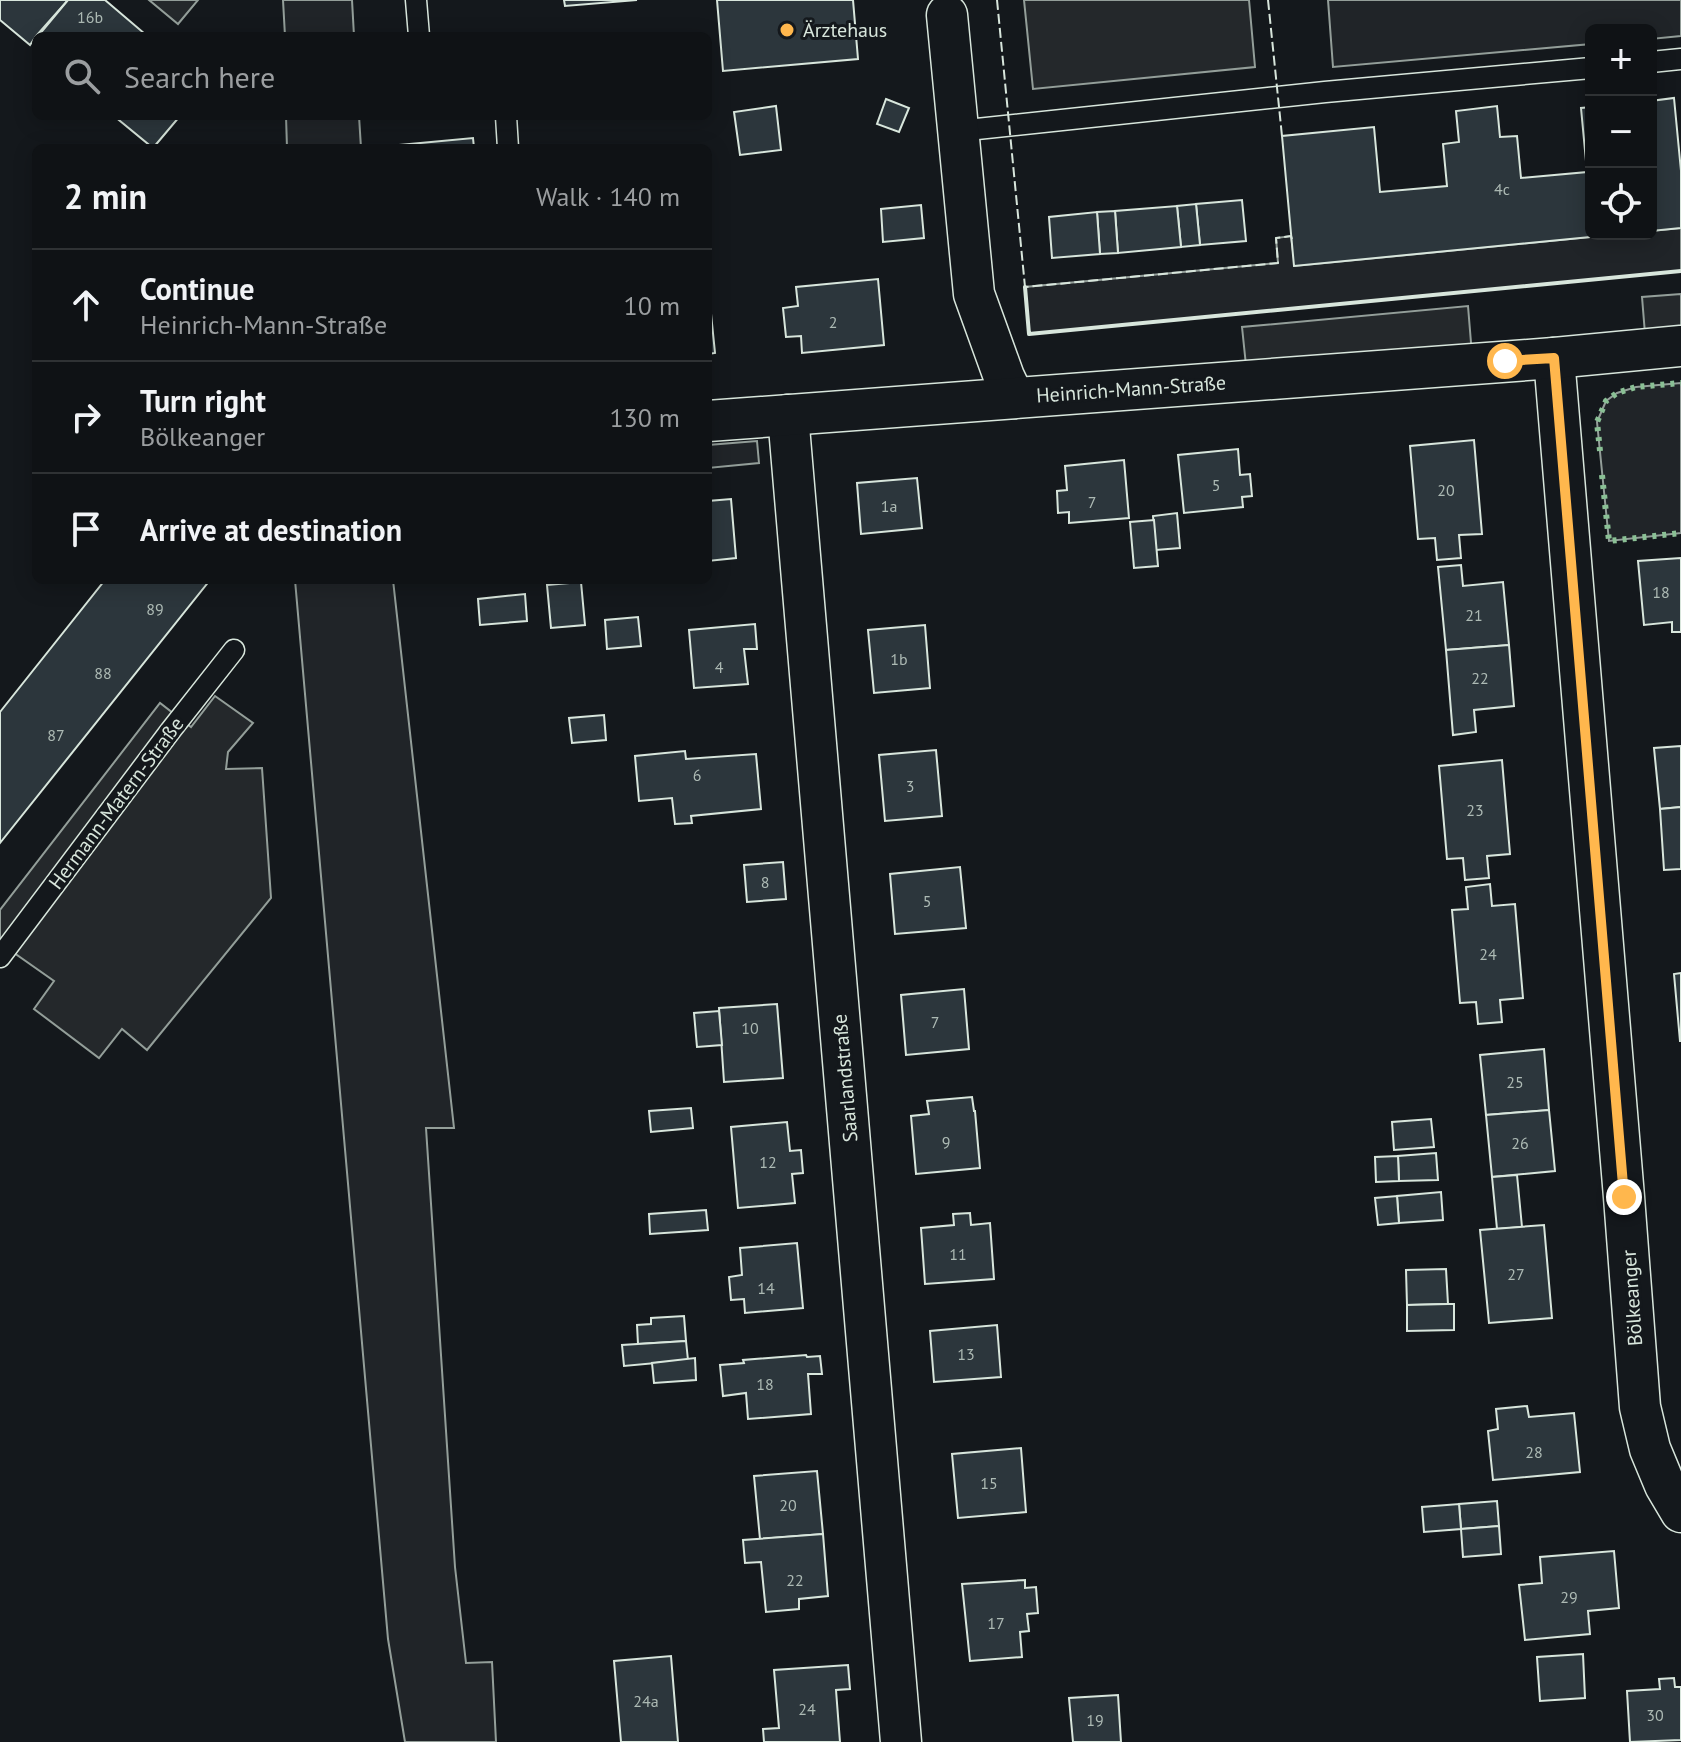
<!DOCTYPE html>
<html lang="en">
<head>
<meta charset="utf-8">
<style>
	:root { --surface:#0f1215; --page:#181b1e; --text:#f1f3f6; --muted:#9b9ea0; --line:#2f3234 }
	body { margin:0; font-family:"PT Sans",sans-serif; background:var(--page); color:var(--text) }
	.controls { position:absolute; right:24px; top:24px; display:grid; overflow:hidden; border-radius:12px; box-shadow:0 4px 20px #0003 }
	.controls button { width:72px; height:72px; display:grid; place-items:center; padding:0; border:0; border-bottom:2px solid var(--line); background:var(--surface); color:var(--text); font:40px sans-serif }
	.stop { position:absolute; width:24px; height:24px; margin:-18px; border:6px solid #ffb74d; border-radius:50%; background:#fff }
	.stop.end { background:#ffb74d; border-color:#fff; box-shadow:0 2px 8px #0008 }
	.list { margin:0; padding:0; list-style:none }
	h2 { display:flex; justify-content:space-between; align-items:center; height:104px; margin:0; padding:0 32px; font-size:34px }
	h2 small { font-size:26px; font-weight:400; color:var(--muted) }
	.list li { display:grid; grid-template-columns:52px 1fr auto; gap:24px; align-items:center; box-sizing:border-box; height:112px; padding:0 32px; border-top:2px solid var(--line) }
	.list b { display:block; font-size:30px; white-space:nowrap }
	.list p { margin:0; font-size:26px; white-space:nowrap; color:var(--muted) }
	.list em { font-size:26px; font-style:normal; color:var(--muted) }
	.icon { flex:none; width:44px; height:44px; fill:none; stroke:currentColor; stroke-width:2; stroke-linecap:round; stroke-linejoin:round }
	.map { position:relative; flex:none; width:1681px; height:1742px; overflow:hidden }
	.search { position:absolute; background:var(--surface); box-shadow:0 4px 20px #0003; left:32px; top:32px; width:680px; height:88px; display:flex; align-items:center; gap:20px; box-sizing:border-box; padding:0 28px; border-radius:12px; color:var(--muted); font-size:30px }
	.panel { position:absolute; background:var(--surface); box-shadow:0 4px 20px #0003; left:32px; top:144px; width:680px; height:440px; border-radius:12px }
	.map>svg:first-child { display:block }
</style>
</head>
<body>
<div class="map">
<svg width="1681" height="1742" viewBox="0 0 1681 1742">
	<rect width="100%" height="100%" fill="#14181c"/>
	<g fill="#202428" stroke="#939e99" stroke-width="2">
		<path d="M283,0H352L354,36H285Z"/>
		<path d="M1328,0H1681V36L1651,39V30H1591V44L1333,67Z"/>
		<path d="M286,116H359L361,148H287Z"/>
		<path d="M1681,228V271L1029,334L1025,287L1278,263L1276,238L1291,236L1295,266L1621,234H1651V231Z"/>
		<path d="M1681,383V533L1609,541L1597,422L1606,401L1617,393L1636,387Z"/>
		<path d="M757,441L759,463L708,468V445Z"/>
		<path d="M295,580H393L454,1128H426L455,1567L466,1663L492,1662L496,1742H405L388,1639Z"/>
	</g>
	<g fill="#24282b" stroke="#939e99" stroke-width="2">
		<path d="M149,0H198L178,24Z"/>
		<path d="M1024,0H1249L1255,67L1033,89Z"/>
		<path d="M1681,294V343L1646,346L1642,297Z"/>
		<path d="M1468,306L1472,355L1247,375L1242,327Z"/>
		<path d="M215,696L253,723L228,752L226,769L262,768L271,898L147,1050L122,1029L99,1058L34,1009L54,981L0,943V910L160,703L191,727Z"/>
	</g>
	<g fill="#2c363c" stroke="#d8e6dc" stroke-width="2">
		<path d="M0,0H68L36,36L30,45L0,20Z"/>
		<path d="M68,0H105L145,34L143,36H38Z"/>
		<path d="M564,0H637L565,6Z"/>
		<path d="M717,0H853L858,59L723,71Z"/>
		<path d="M1674,98L1681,171V228L1651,231V101Z"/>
		<path d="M886,99L909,108L899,132L877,124Z"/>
		<path d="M776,106L781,150L740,155L734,112Z"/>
		<path d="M1497,106L1500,137L1517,136L1521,178L1587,172L1581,108L1591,107V234H1621L1294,266L1282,136L1374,127L1380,192L1447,186L1443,144L1459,142L1456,111Z"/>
		<path d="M114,116H180L153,148Z"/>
		<path d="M473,138L474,148H389V146Z"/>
		<path d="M1242,200L1246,241L1200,245L1196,204Z"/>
		<path d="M1196,204L1200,245L1181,247L1177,206Z"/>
		<path d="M921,205L924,238L883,242L881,209Z"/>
		<path d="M1177,206L1181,247L1118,253L1115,211Z"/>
		<path d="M1115,211L1118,253L1100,254L1097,212Z"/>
		<path d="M1097,212L1100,254L1052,258L1049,217Z"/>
		<path d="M878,279L884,345L802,353L801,336L786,337L783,308L798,306L796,287Z"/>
		<path d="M708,284L715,353L708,354Z"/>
		<path d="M1474,440L1482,534L1459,535L1461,558L1437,560L1435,538L1418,539L1410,446Z"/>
		<path d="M1238,449L1240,475L1250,474L1252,496L1242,497L1243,507L1184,513L1178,455Z"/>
		<path d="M1124,460L1129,518L1069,523V512L1058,513L1057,491L1067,490L1065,466Z"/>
		<path d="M917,478L922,528L861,534L857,483Z"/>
		<path d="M731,499L736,558L708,561V501Z"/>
		<path d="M1177,513L1180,548L1156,550L1153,516Z"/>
		<path d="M1154,520L1158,566L1134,568L1130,522Z"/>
		<path d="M1681,558V632H1672V622L1644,625L1638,561Z"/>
		<path d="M1461,565L1463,586L1503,582L1509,645L1446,650L1438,567Z"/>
		<path d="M105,580H210L0,843V712Z"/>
		<path d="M581,582L585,625L551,628L547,585Z"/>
		<path d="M525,594L527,621L480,625L478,599Z"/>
		<path d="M638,617L641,646L607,649L605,620Z"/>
		<path d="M755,624L757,649H744L748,684L694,688L689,630Z"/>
		<path d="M925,625L930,688L874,693L868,630Z"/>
		<path d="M1509,645L1514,706L1474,710L1476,732L1453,735L1446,650Z"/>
		<path d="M604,715L606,740L572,743L569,718Z"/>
		<path d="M1681,746V807L1660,809L1654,748Z"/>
		<path d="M936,750L942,816L885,821L879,755Z"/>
		<path d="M685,751L686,759L756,754L761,809L691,816L692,823L675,824L672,798L639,801L635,756Z"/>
		<path d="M1502,760L1510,854L1487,856L1489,878L1465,880L1463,858L1447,859L1439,766Z"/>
		<path d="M1681,807V869L1664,870L1660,809Z"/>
		<path d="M783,862L786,899L747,902L744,865Z"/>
		<path d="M960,867L966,928L895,934L890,874Z"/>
		<path d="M1490,884L1492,906L1515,904L1523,998L1500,1000L1502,1022L1478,1024L1476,1002L1460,1003L1452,910L1468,909L1466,887Z"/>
		<path d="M1681,973V1041H1680L1674,974Z"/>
		<path d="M964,989L969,1049L906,1055L901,995Z"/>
		<path d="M777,1004L783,1078L724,1082L719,1008Z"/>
		<path d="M719,1011L722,1045L697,1047L694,1013Z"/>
		<path d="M1544,1049L1549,1110L1486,1115L1480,1055Z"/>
		<path d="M972,1097L974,1111H975L980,1168L916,1174L911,1116L929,1114L927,1101Z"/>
		<path d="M691,1108L693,1128L651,1132L649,1111Z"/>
		<path d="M1549,1110L1555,1171L1492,1177L1486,1115Z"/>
		<path d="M1431,1119L1434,1147L1394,1150L1392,1122Z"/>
		<path d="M787,1122L790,1151L801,1150L803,1173L792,1174L795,1203L738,1208L731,1127Z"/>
		<path d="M1436,1153L1438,1180L1399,1181L1398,1156Z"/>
		<path d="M1398,1156L1399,1181L1376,1182L1375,1157Z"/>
		<path d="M1517,1175L1522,1227L1497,1229L1492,1177Z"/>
		<path d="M1441,1192L1443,1220L1399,1223L1397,1196Z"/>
		<path d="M1397,1196L1399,1223L1378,1225L1375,1198Z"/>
		<path d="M706,1210L708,1230L650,1234L649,1214Z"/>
		<path d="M970,1213L971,1225L990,1223L994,1279L925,1284L921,1228L954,1225L953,1214Z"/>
		<path d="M1544,1225L1552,1318L1489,1323L1480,1230Z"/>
		<path d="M797,1243L803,1308L745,1313L744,1299L731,1300L729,1277L742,1275L740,1248Z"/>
		<path d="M1446,1269L1448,1304L1407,1305L1406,1270Z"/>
		<path d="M1448,1304H1454V1330L1407,1331V1305Z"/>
		<path d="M684,1316L686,1341L638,1344L637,1325L651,1324V1318Z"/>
		<path d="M997,1325L1001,1377L934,1382L930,1331Z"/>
		<path d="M686,1341L688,1360L624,1366L622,1345Z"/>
		<path d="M806,1355L807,1357L820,1356L822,1374H808L811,1414L748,1419L746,1393L723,1396L720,1365L744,1363L743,1360Z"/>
		<path d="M695,1358L696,1380L654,1383L652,1363Z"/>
		<path d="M1527,1406L1529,1417L1574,1413L1580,1472L1493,1480L1488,1431L1498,1429L1496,1409Z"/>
		<path d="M1021,1448L1026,1512L958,1518L952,1454Z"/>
		<path d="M817,1471L823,1534L760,1539L754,1476Z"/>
		<path d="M1497,1501L1499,1526L1461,1529L1459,1504Z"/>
		<path d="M1459,1504L1461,1529L1424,1532L1422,1507Z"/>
		<path d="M1499,1526L1501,1554L1463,1557L1461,1529Z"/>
		<path d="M823,1534L828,1596L799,1599V1609L766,1612L761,1562L745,1563L743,1540Z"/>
		<path d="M1614,1551L1619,1608L1588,1611L1590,1634L1525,1640L1519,1585L1542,1583L1540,1557Z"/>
		<path d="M1025,1580V1588L1036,1587L1038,1613L1027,1614L1029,1631L1020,1632L1022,1657L970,1661L962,1584Z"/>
		<path d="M1583,1654L1585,1698L1540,1701L1537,1657Z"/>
		<path d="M671,1656L678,1742H621L614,1661Z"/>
		<path d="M848,1665L850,1689L836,1690L840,1742H764L763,1729L779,1728L774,1670Z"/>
		<path d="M1674,1678L1675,1687H1681V1740L1630,1742L1627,1691L1660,1689L1659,1679Z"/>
		<path d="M1118,1695L1121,1742H1073L1069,1698Z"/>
	</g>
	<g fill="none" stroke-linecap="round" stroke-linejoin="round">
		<defs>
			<g id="service">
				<path d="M416,0L419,36"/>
				<path d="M1651,62L1681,59"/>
				<path d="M506,116L508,148"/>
				<path d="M958,131L1325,92L1591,68"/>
				<path d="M0,957L171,730L234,650"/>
			</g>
			<g id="minor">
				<path d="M947,15L974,294L1004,377L1014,398"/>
				<path d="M1554,358L1624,1197L1640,1407L1650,1449L1665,1485L1681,1512"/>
				<path d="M788,415L901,1742"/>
				<path d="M708,421L1554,358L1681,346"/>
			</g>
		</defs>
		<use href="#service" stroke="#d8e6dc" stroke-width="23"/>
		<use href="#minor" stroke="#d8e6dc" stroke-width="43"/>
		<use href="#service" stroke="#14181c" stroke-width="20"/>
		<use href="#minor" stroke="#14181c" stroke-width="40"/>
		<g stroke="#8ac095" stroke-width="6" stroke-dasharray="4 6" stroke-linecap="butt">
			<path d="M1600,451L1597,422L1606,401L1617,393L1636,387L1681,383"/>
			<path d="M1602,475L1609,541L1681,533"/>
		</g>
		<g stroke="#d8e6dc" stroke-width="2" stroke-dasharray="10 4" stroke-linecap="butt">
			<path d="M997,0L1025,287H1028"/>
			<path d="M1268,0L1282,136"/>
			<path d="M1292,239L1291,236L1276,238L1278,263L1025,287L1029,334L1681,271"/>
		</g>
		<path stroke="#d8e6dc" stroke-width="4" d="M1025,287L1029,334L1681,271"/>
	</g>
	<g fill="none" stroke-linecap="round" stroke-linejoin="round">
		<path stroke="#ffb74d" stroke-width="10" d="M1505,361L1554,358L1624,1197"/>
	</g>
	<circle fill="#ffb74d" stroke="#14181c" stroke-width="3" cx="787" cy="30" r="8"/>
	<g text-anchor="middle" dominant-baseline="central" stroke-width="6" stroke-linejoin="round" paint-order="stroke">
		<g font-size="16" fill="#adbab4">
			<text x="90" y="17">16b</text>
			<text x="1502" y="189">4c</text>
			<text x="833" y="322">2</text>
			<text x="1216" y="485">5</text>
			<text x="1446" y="490">20</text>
			<text x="1092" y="502">7</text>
			<text x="889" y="506">1a</text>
			<text x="1661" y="592">18</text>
			<text x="155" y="609">89</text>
			<text x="1474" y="615">21</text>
			<text x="899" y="659">1b</text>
			<text x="719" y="667">4</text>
			<text x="103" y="673">88</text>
			<text x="1480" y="678">22</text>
			<text x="56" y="735">87</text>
			<text x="697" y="775">6</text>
			<text x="910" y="786">3</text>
			<text x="1475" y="810">23</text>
			<text x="765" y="882">8</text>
			<text x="927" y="901">5</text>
			<text x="1488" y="954">24</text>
			<text x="935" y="1022">7</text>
			<text x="750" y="1028">10</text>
			<text x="1515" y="1082">25</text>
			<text x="946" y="1142">9</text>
			<text x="1520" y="1143">26</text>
			<text x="768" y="1162">12</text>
			<text x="958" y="1254">11</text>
			<text x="1516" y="1274">27</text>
			<text x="766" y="1288">14</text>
			<text x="966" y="1354">13</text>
			<text x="765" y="1384">18</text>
			<text x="1534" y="1452">28</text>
			<text x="989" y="1483">15</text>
			<text x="788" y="1505">20</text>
			<text x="795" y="1580">22</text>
			<text x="1569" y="1597">29</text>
			<text x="996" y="1623">17</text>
			<text x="646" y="1701">24a</text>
			<text x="807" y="1709">24</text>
			<text x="1655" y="1715">30</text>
			<text x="1095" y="1720">19</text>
		</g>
		<g font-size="20" fill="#d8e6dc" stroke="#14181c" text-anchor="start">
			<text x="803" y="30">Ärztehaus</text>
		</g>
		<g font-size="20" fill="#d8e6dc" stroke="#14181c">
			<text transform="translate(1131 389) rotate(-4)">Heinrich-Mann-Straße</text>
			<text transform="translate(116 803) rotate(-53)">Hermann-Matern-Straße</text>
			<text transform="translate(845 1078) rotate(-95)">Saarlandstraße</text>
			<text transform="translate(1632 1298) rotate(-94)">Bölkeanger</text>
		</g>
	</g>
</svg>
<div class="controls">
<button>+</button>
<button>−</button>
<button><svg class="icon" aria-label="locate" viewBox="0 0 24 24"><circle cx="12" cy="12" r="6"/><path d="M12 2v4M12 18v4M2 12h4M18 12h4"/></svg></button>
</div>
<div class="stop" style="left:1505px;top:361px"></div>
<div class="stop end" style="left:1624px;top:1197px"></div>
<div class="search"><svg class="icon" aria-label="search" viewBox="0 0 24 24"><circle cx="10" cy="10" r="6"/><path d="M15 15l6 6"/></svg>Search here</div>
<section class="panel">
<h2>2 min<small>Walk · 140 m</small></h2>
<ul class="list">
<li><svg class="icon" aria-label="ahead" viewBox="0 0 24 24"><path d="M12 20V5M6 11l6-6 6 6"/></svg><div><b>Continue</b><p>Heinrich-Mann-Straße</p></div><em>10 m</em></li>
<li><svg class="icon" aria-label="right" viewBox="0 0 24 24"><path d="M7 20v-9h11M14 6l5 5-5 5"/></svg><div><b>Turn right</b><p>Bölkeanger</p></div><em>130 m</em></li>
<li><svg class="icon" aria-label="arrive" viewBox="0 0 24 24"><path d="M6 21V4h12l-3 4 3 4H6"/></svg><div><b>Arrive at destination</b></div></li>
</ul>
</section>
</div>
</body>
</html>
